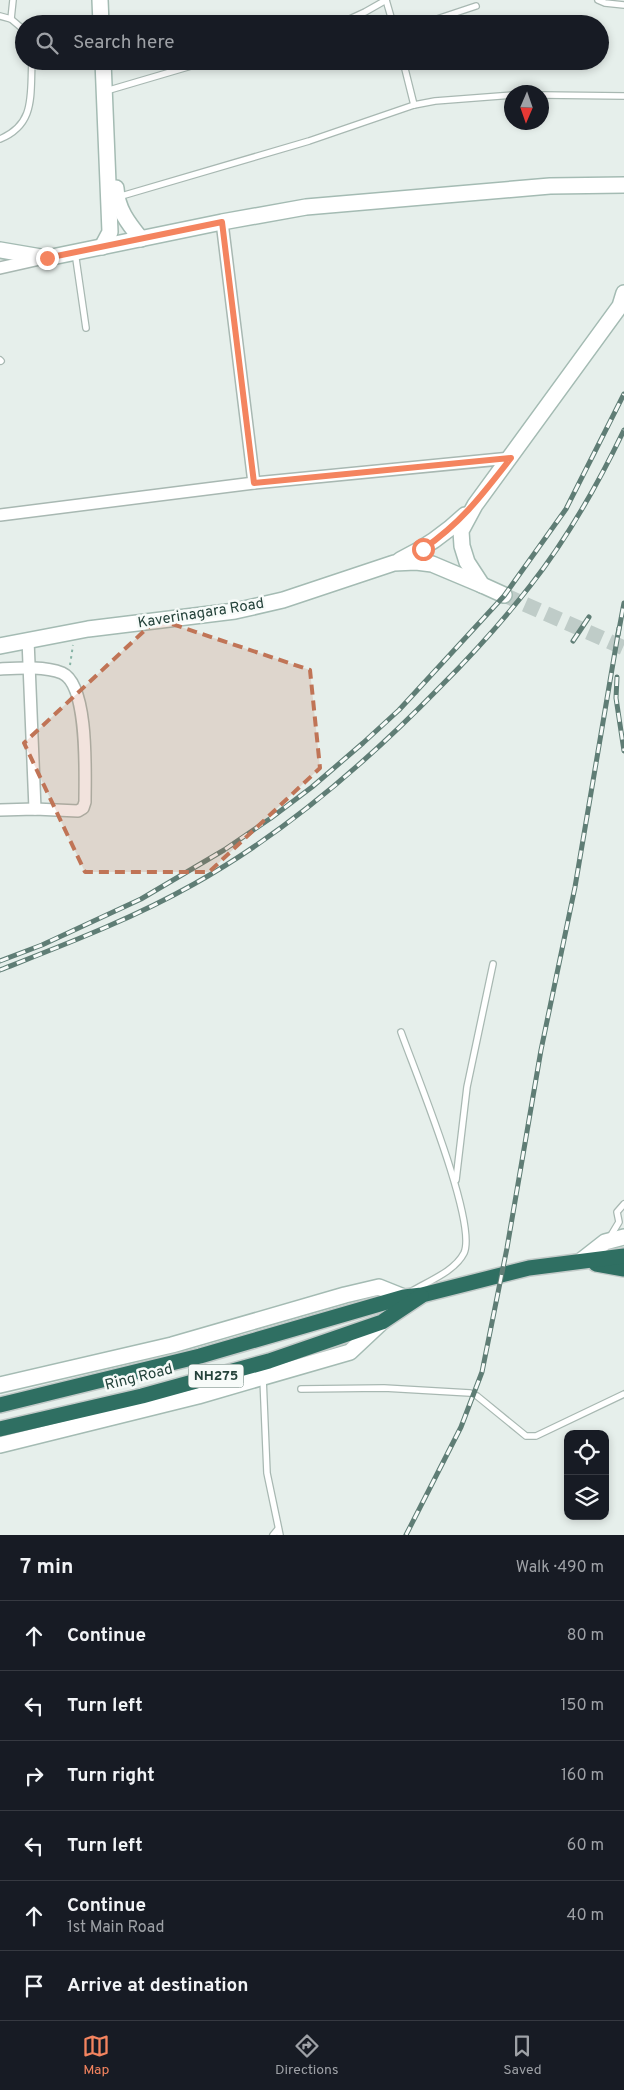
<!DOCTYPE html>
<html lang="en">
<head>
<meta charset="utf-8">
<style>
	:root { --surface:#171b24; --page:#242831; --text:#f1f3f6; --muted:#9ea1a6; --line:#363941; --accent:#f4845f }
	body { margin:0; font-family:Overpass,sans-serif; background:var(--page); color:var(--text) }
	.controls { position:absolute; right:15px; bottom:15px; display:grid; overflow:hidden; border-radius:10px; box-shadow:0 2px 8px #0003 }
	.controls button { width:45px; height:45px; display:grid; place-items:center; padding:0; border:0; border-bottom:1px solid var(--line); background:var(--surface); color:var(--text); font:25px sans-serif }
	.compass { position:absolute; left:504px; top:85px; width:45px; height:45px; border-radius:50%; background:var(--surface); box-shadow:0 2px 8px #0003; rotate:182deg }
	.stop { position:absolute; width:15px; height:15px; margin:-11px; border:4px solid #f4845f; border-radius:50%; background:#fff }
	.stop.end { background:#f4845f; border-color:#fff; box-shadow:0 1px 5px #0008 }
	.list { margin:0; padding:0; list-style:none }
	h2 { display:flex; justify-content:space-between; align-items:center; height:65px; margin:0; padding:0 20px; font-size:21px }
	h2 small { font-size:16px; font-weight:400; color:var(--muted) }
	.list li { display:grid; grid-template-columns:32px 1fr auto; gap:15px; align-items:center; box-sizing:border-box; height:70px; padding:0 20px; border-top:1px solid var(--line) }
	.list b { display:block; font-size:19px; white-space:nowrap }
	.list p { margin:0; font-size:16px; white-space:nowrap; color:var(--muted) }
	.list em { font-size:16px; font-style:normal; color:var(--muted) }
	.icon { flex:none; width:28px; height:28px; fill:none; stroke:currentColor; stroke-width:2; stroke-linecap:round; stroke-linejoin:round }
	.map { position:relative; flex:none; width:624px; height:1535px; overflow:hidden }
	.search { position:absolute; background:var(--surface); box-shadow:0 2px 8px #0003; left:15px; right:15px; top:15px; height:55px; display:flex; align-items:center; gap:12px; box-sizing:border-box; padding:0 18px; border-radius:28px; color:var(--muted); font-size:19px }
	.sheet { height:485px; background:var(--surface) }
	nav { display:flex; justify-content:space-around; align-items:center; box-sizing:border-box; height:70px; border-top:1px solid var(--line); background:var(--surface); font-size:14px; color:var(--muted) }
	nav a { display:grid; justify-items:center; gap:2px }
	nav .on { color:var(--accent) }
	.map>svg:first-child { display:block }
</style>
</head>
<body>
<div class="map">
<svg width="624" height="1535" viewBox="0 0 624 1535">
	<rect width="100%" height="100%" fill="#e6efeb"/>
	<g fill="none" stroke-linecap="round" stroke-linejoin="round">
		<path stroke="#bfccc8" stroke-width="15" stroke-dasharray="15 8" stroke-linecap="butt" d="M504,595L624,648"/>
		<defs>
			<g id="lane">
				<path d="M386,0L393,24"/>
				<path d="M598,0L605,3L624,5"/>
				<path d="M0,16L11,19L24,30"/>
				<path d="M11,19L13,0"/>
				<path d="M339,24L365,12L386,0"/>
				<path d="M422,24L476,6"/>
				<path d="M403,61L414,105"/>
				<path d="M106,91L208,61"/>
				<path d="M542,95L624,96"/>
				<path d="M0,139C36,124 30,95 32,61"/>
				<path d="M118,197L309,141L414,105L435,101L512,95"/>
				<path d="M75,252L86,328"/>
				<path d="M0,360L1,361"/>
				<path d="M401,1032C414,1069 478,1223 464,1253C455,1271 429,1281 412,1291"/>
				<path d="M456,1180L467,1087L493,964"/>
				<path d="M610,1237L619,1222L617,1212L624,1204"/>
				<path d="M263,1378L267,1473L280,1535"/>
				<path d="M301,1389L384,1388L470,1393L477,1396L526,1436H536L624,1394"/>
				<path d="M273,1535L278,1529"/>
			</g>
			<g id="street">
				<path d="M222,222L254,483"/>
				<path d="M0,268L40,259"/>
				<path d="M0,515L254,483L511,458"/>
				<path d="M28,640L35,809"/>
				<path d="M0,669C18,668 45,666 62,673C89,685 85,775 85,802L83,808L78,811L35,809L0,810"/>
			</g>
			<g id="secondary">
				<path d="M100,0L101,24"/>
				<path d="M116,188C117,209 128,223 141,239"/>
				<path d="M102,247L110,232L103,61"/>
				<path d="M0,250L47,258L222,222L306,207L550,186L624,185"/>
				<path d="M400,560C425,548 445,534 465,515"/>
				<path d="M504,595L482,585L467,562L462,546L461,531L475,505L620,306L624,293"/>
				<path d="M0,646L88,629L235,611L283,600L394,563L416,562L432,564L482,585"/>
				<path d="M582,1260L605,1242L624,1237"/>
				<path d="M0,1385L172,1345L345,1295L379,1287L404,1297"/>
				<path d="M0,1445L198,1396L350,1352L382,1322"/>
			</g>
			<g id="highway">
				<path d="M596,1264L624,1269"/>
				<path d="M0,1405L200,1356L404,1297L422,1295L529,1268L624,1256"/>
				<path d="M0,1429L142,1396L269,1361L382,1322L421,1296"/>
			</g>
		</defs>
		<use href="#lane" stroke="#a8b8b2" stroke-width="8"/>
		<use href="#street" stroke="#a8b8b2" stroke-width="14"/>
		<use href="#secondary" stroke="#a4bbb3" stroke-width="18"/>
		<use href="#highway" stroke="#c2cac8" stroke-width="18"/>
		<path stroke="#86b3a5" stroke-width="2" stroke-dasharray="2.5 4" stroke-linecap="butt" d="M70,665L73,645"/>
		<use href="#lane" stroke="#fff" stroke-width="5.5"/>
		<use href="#street" stroke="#fff" stroke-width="11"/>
		<use href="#secondary" stroke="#fff" stroke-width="15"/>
		<use href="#highway" stroke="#2f6f62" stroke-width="15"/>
		<defs>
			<g id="rail">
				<path d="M618,635L624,603"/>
				<path d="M573,641L589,617"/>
				<path d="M617,677L616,698L624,751"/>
				<path d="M0,961L42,945L141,899L224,850L271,818L312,787L363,743L399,710L504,596L566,509L624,394"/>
				<path d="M0,970C66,944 132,919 194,884C285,833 367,762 439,688C471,656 502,622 530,586C567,539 598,484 624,430"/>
				<path d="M406,1535L461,1427L482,1372L507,1248L541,1050L575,887L619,628"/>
			</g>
		</defs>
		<use href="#rail" stroke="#5f7d75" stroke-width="5"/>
		<use href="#rail" stroke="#f7fbf9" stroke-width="3" stroke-dasharray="9" stroke-linecap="butt"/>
	</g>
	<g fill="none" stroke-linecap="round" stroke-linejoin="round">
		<path stroke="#f4845f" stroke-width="6" d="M47,258L222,222L254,483L511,458C482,495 462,522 423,549"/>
	</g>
	<path fill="#c07456" fill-opacity="0.2" stroke="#c07456" stroke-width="4" stroke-dasharray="10 6" stroke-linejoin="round" d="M157,619L310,670L320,768L209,872H85L24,743Z"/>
	<g text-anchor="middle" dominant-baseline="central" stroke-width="5" stroke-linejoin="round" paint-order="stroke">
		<rect fill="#f7fbf9" stroke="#637a73" stroke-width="1" x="188.5" y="1364.5" width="55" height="23" rx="4"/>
		<g font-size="14" font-weight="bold" fill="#24423a">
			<text x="216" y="1376">NH275</text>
		</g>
		<g font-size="15" fill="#24423a" stroke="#f7fbf9">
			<text transform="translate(201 614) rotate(-9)">Kaverinagara Road</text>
			<text transform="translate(139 1378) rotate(-14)">Ring Road</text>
		</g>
	</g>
</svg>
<div class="controls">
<button><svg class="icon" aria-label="locate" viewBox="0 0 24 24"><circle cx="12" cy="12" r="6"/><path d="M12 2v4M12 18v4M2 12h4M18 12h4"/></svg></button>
<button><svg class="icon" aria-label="layers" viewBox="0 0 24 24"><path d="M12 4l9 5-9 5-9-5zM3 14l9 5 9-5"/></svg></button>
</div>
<svg class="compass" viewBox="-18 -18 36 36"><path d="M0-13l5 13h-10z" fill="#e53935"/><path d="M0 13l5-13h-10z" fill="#9ea1a6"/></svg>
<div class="stop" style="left:423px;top:549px"></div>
<div class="stop end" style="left:47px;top:258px"></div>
<div class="search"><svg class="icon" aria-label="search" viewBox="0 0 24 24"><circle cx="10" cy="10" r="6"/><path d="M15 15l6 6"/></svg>Search here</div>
</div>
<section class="sheet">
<h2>7 min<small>Walk · 490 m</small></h2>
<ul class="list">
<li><svg class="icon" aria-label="ahead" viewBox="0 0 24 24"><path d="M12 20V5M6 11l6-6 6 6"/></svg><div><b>Continue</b></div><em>80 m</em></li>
<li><svg class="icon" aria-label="left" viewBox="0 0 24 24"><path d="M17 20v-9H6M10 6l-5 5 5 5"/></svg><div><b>Turn left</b></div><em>150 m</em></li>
<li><svg class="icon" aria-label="right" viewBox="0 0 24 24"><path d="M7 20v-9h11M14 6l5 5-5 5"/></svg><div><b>Turn right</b></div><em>160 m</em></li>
<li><svg class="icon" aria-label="left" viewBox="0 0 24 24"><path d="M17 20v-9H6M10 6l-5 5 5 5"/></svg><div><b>Turn left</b></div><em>60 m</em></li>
<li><svg class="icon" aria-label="ahead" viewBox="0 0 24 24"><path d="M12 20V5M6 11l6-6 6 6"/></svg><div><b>Continue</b><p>1st Main Road</p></div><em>40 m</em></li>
<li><svg class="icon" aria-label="arrive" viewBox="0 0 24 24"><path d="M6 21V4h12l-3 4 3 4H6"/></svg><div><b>Arrive at destination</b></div></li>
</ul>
</section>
<nav>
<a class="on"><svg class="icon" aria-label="map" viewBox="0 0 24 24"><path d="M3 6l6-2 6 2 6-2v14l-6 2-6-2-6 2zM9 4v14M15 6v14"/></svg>Map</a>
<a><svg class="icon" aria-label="directions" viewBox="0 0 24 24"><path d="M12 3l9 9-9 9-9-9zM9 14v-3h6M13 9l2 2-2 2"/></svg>Directions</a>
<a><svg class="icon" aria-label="saved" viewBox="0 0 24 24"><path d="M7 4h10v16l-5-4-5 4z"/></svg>Saved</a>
</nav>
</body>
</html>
